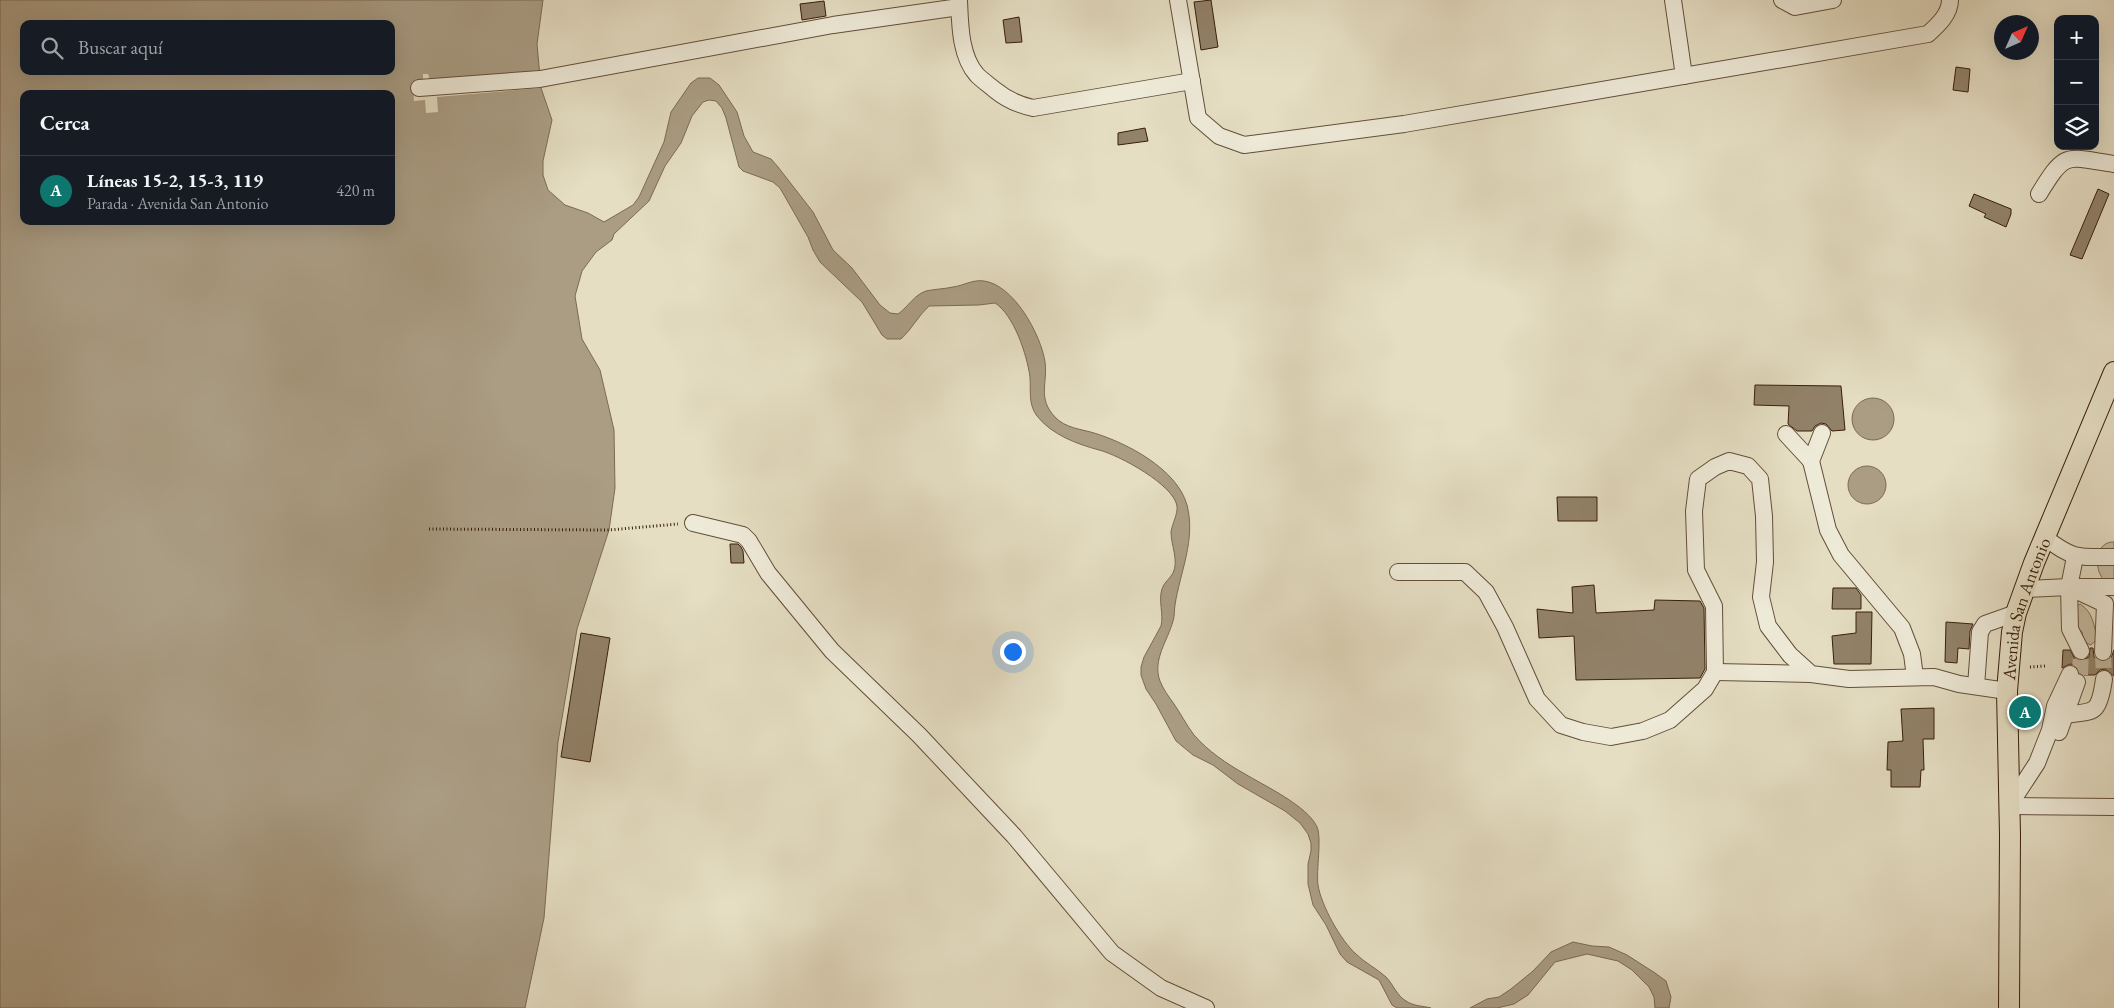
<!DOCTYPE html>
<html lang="es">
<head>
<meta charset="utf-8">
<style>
	:root { --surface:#171b24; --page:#242831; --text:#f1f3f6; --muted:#9ea1a6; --line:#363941; --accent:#0f766e }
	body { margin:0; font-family:"EB Garamond",serif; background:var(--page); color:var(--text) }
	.controls { position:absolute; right:15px; top:15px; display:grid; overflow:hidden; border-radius:10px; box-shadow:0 5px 20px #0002 }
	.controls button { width:45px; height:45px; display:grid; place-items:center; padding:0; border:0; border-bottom:1px solid var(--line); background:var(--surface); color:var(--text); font:25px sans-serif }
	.compass { position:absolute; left:1994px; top:15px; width:45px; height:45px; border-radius:50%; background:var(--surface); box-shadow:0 5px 20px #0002; rotate:45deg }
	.you { position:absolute; left:1012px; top:651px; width:18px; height:18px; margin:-12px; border:4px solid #fff; border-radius:50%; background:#1a73e8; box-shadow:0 0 0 8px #1a73e833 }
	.badge { display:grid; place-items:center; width:32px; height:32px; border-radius:50%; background:var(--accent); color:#fff; font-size:16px; font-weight:700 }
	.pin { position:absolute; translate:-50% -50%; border:2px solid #fff; box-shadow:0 1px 5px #0006 }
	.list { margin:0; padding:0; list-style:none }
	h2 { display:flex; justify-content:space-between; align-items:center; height:65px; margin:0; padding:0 20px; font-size:21px }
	h2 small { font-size:16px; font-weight:400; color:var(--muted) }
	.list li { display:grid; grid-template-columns:32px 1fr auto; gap:15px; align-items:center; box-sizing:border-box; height:70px; padding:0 20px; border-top:1px solid var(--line) }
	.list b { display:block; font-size:19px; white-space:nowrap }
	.list p { margin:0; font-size:16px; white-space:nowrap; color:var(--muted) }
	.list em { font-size:16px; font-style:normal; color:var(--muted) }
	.icon { flex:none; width:28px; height:28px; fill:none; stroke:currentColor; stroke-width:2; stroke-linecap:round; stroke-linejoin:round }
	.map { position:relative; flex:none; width:2114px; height:1008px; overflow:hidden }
	.search { position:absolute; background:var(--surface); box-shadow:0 5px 20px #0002; left:20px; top:20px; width:375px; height:55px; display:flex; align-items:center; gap:12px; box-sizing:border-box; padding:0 18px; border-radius:10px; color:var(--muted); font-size:19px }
	.panel { position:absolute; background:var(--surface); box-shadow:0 5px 20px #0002; left:20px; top:90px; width:375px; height:135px; border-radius:10px }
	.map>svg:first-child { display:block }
</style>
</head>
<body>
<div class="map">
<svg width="2114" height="1008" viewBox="0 0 2114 1008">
	<rect width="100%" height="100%" fill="#e5dec3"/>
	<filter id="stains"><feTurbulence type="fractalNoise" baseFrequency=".004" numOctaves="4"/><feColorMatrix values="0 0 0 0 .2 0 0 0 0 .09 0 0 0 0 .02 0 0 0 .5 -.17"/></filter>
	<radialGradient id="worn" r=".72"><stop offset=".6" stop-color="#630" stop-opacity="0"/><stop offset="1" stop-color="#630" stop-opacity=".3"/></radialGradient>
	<g fill="#c8bda3" stroke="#806e56">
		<path d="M2114,542V585C2109,583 2103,581 2101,576C2094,564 2097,541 2114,542Z"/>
		<path d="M2080,604C2093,612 2094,625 2097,639L2091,645L2084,642L2082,632L2078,628L2077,606Z"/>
	</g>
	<g fill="#aa9d84" stroke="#7c6a53" fill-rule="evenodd">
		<path d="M0,0H543L537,44L541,88L552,120L543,161V175L548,190L565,205L588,213L604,222L633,205L639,197L664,142L671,112L691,83L698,78H710L719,85L737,112L744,136L753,152L771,159L778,167L813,212L833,250L852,268L880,305L890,313L898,314C908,307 914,295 926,291C935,289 944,289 953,287C962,286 974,279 984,281C1014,285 1041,335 1045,362C1048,383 1037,398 1055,417C1065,428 1081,429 1094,433C1127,443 1177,469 1187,505C1196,540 1180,572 1175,605C1174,610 1175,615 1173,621C1168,640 1152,660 1160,681C1163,689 1169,697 1174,704C1181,714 1187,726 1194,735C1208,751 1227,764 1245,774C1263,785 1308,806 1317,827C1322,838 1316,871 1318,885C1321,905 1341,941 1356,954C1365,963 1376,968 1386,977C1393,984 1397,996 1406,1001C1413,1006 1423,1006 1431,1008H1397L1392,1005L1379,980L1347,962L1340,954L1326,925L1313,905L1308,884V864L1311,851V843L1308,834L1300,823L1285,811L1238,784L1213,765L1193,755L1176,741L1156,704L1146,689L1141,675V667L1144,657L1161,626C1164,614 1158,601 1162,589C1164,582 1170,579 1173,573C1179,561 1171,545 1171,532C1172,524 1178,514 1177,506C1174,485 1119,455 1099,450C1077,444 1052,435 1037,416C1028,404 1031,391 1030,377C1027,355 1014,315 995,303L979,305L929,306C918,316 912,329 901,339H887L882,335L862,302L820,262L813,250L808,237L780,188L773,182L743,171L739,167L726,118L722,108L716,101L709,100L703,102L692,116L681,143L665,166L649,201L614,234L612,240L596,252L582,271L575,296L582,339L600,370L614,430L615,488L609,530L577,629L558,742L544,918L525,1008H0ZM24,24H391V71H24ZM24,94H391V221H24Z"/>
		<circle cx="1873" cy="419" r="21"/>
		<circle cx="1867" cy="485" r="19"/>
		<path d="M1573,942L1592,946L1609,947L1627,955L1655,973L1666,981L1671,997L1669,1008H1655L1654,997L1649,987L1632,970L1618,961L1587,954L1555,962L1528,995L1514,1004L1497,1008H1470L1487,999L1499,997L1511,989L1533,971L1551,952Z"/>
	</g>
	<path fill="#e5dec3" d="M540,70L541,88L437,97L438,112L426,113L425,100L414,101L413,85L423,84V74H428L430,80Z"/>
	<g fill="#92826a" stroke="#381e09">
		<path d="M1211,0L1218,47L1201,50L1194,2Z"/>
		<path d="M824,1L826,16L802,20L800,4Z"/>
		<path d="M1019,17L1022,42L1006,43L1003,20Z"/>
		<path d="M1956,67L1970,69L1968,92L1953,90Z"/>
		<path d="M1145,128L1148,141L1118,145V133Z"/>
		<path d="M2098,189L2109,194L2082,259L2070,255Z"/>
		<path d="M1974,194L2011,209V214L2006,227L1984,217L1986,214L1969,206Z"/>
		<path d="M1755,385L1841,386L1845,430L1832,431L1826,424L1821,423L1815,426L1812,431H1797L1788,424L1789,406L1754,405Z"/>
		<path d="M1557,497H1597V521H1558Z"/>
		<path d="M730,544H738L741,547L743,551L744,563H731Z"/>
		<path d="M1594,585L1596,613L1654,610L1655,600L1700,601L1704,608L1705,669L1700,678L1576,680L1574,636L1539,638L1537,609L1573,613L1572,587Z"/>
		<path d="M1833,588H1856L1861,595V609H1832Z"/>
		<path d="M1856,612H1872L1871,664H1834L1832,636L1856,633Z"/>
		<path d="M1946,622L1973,624L1970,631L1969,649L1958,648L1957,663L1945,662Z"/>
		<path d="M581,633L610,638L590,762L561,757Z"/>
		<path d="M2090,648H2093L2094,657L2102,662L2111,658L2114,650V676L2105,669L2100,670L2095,675H2084L2075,665L2070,664L2062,668L2063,650H2070L2075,659L2081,661L2089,657Z"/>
		<path d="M1934,708V739H1923L1924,770H1921L1920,787H1891V770H1887L1888,742L1903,741L1901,709Z"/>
	</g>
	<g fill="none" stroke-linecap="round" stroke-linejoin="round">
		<g stroke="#c2b89e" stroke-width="16" stroke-dasharray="16 8" stroke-linecap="butt">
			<path d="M2103,652L2104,679"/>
			<path d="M2080,675L2081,651"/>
		</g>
		<defs>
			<g id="minor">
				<path d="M959,0C960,24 960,56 977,75C982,80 989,85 995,90C1006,99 1019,105 1033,108L1192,81"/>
				<path d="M1178,0L1198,118L1219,136L1244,145L1404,124L1928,34C1938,25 1950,14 1950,0"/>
				<path d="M1673,0L1684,76"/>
				<path d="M1782,0L1795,7L1833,0"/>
				<path d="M419,88L540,79L833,25L959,7"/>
				<path d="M2039,194C2066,150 2065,157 2114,164"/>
				<path d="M1822,433L1811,461L1828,530L1841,555L1902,628L1912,654L1915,677"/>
				<path d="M1786,434L1811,461"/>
				<path d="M693,523L743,535L749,541L768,573L832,651L919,735L1014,836L1112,953L1161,988L1206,1008"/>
				<path d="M2044,537C2074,560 2078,557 2114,557"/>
				<path d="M2075,557L2069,587L2070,629L2081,651"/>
				<path d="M1398,572H1465L1486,592L1505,627L1537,699L1561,725L1583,732L1611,737L1643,731L1670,720L1705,689L1715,672L1714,606L1696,570L1694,511L1698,479L1715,467L1729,461L1748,466L1760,479L1764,516L1765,562L1761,597L1768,626L1790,655L1811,674L1849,679L1934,677L1959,684L2007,691"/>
				<path d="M2024,589L2069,587H2114"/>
				<path d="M2073,589L2105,604L2103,652"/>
				<path d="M1715,672L1811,674"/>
				<path d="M1976,686L1980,632L1985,624L2016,613"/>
				<path d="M2056,717C2091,708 2098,722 2104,679"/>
				<path d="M2059,732L2077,682"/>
				<path d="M2009,806L2037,763L2050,730L2055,706L2070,674"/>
				<path d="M2009,806L2114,807"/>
			</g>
			<g id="major">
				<path id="s1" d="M2009,1008L2010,835L2007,691L2012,632L2016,613L2034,563L2114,372"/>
			</g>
		</defs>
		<use href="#minor" stroke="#634e38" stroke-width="18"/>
		<use href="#major" stroke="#381e09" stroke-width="22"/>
		<g stroke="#381e09" stroke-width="3" stroke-dasharray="1 2.5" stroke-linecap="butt">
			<path d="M429,529L609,530L678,524"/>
			<path d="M2030,667L2046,666"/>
		</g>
		<use href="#minor" stroke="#eeead8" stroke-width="16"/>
		<use href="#major" stroke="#e5dec3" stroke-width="20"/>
	</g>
	<g text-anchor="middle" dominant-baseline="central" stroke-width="4" stroke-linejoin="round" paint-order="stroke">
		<g font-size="18" fill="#381e09" stroke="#eeead8">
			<text stroke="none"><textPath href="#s1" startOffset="402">Avenida San Antonio</textPath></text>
		</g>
	</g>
	<rect width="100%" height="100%" filter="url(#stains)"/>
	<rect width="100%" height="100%" fill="url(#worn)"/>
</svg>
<div class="controls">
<button>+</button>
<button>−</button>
<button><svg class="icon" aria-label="layers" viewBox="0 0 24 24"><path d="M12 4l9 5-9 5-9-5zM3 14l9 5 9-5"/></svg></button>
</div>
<svg class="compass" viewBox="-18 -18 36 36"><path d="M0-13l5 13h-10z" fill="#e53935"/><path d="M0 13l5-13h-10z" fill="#9ea1a6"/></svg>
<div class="you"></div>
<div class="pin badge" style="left:2025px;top:712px">A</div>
<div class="search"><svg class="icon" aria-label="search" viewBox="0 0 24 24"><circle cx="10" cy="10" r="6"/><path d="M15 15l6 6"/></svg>Buscar aquí</div>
<section class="panel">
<h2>Cerca<small></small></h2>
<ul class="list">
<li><span class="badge">A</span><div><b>Líneas 15-2, 15-3, 119</b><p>Parada · Avenida San Antonio</p></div><em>420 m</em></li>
</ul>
</section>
</div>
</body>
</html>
